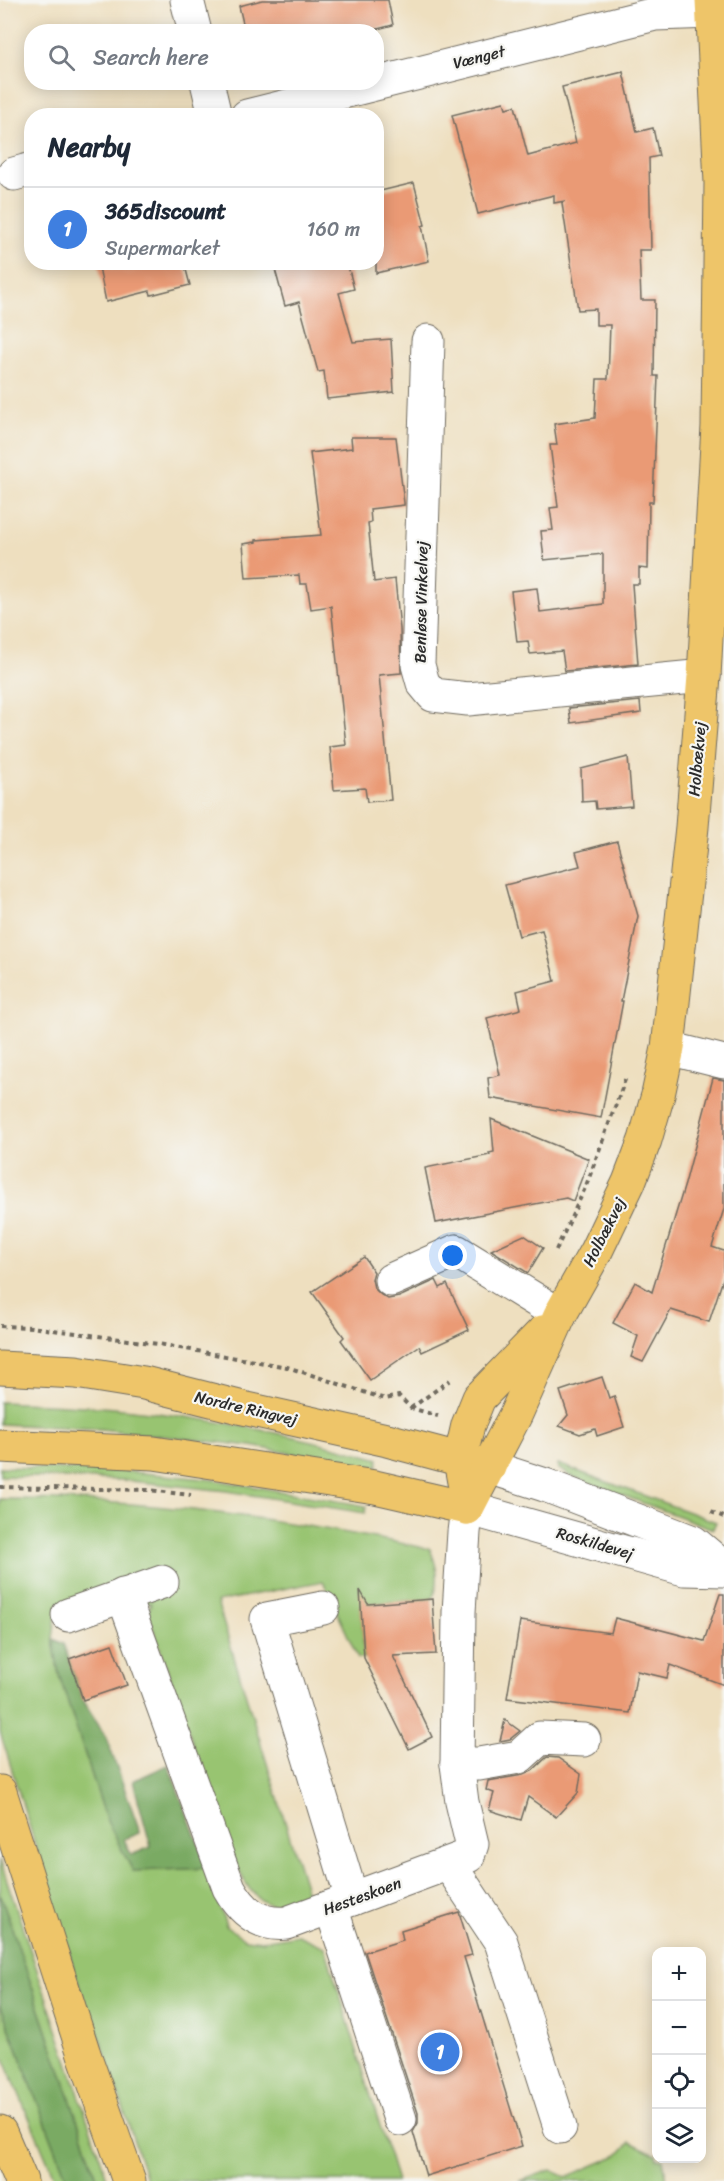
<!DOCTYPE html>
<html lang="en">
<head>
<meta charset="utf-8">
<style>
	:root { --surface:#fff; --page:#f6f6f7; --text:#1f2937; --muted:#747a83; --line:#e0e1e3; --accent:#1a73e8 }
	body { margin:0; font-family:Sriracha,sans-serif; background:var(--page); color:var(--text) }
	.controls { position:absolute; right:18px; bottom:18px; display:grid; overflow:hidden; border-radius:12px; box-shadow:0 3px 15px #0003 }
	.controls button { width:54px; height:54px; display:grid; place-items:center; padding:0; border:0; border-bottom:2px solid var(--line); background:var(--surface); color:var(--text); font:30px sans-serif }
	.you { position:absolute; left:453px; top:1256px; width:21px; height:21px; margin:-15px; border:4px solid #fff; border-radius:50%; background:#1a73e8; box-shadow:0 0 0 9px #1a73e833 }
	.badge { display:grid; place-items:center; width:39px; height:39px; border-radius:50%; background:var(--accent); color:#fff; font-size:20px; font-weight:700 }
	.pin { position:absolute; translate:-50% -50%; border:3px solid #fff; box-shadow:0 2px 6px #0006 }
	.list { margin:0; padding:0; list-style:none }
	h2 { display:flex; justify-content:space-between; align-items:center; height:78px; margin:0; padding:0 24px; font-size:26px }
	h2 small { font-size:20px; font-weight:400; color:var(--muted) }
	.list li { display:grid; grid-template-columns:39px 1fr auto; gap:18px; align-items:center; box-sizing:border-box; height:84px; padding:0 24px; border-top:2px solid var(--line) }
	.list b { display:block; font-size:22px; white-space:nowrap }
	.list p { margin:0; font-size:20px; white-space:nowrap; color:var(--muted) }
	.list em { font-size:20px; font-style:normal; color:var(--muted) }
	.icon { flex:none; width:33px; height:33px; fill:none; stroke:currentColor; stroke-width:2; stroke-linecap:round; stroke-linejoin:round }
	.map { position:relative; flex:none; width:724px; height:2181px; overflow:hidden }
	.search { position:absolute; background:var(--surface); box-shadow:0 3px 15px #0003; left:24px; top:24px; width:360px; height:66px; display:flex; align-items:center; gap:15px; box-sizing:border-box; padding:0 21px; border-radius:24px; color:var(--muted); font-size:22px }
	.panel { position:absolute; background:var(--surface); box-shadow:0 3px 15px #0003; left:24px; top:108px; width:360px; height:162px; border-radius:24px }
	.map>svg:first-child { display:block }
</style>
</head>
<body>
<div class="map">
<svg width="724" height="2181" viewBox="0 0 724 2181">
	<rect width="100%" height="100%" fill="#f6f6f2"/>
	<filter id="ink" filterUnits="userSpaceOnUse"><feTurbulence type="fractalNoise" baseFrequency=".0167" numOctaves="2"/><feDisplacementMap in="SourceGraphic" scale="12" xChannelSelector="R" yChannelSelector="G"/><feConvolveMatrix kernelMatrix="1 2 1 2 8 2 1 2 1" color-interpolation-filters="sRGB"/></filter>
	<filter id="wash" filterUnits="userSpaceOnUse"><feTurbulence type="fractalNoise" baseFrequency=".008" numOctaves="4" result="noise"/><feDisplacementMap in="SourceGraphic" scale="24" xChannelSelector="R" yChannelSelector="G"/><feGaussianBlur stdDeviation="1.35" result="paint"/><feColorMatrix in="noise" values="0 0 0 0 0 0 0 0 0 0 0 0 0 0 0 0 0 1.4 0 .05"/><feComposite in="paint" operator="in"/></filter>
	<g filter="url(#wash)">
		<rect width="100%" height="100%" fill="#eedfbf"/>
		<g fill="#98c471" stroke="#62784e" stroke-width="1.5">
			<path d="M0,1402C38,1404 76,1405 114,1408C203,1417 294,1434 379,1459L378,1466L373,1468L251,1446L100,1429L0,1424Z"/>
			<path d="M558,1464L716,1522L713,1529L571,1476L558,1468Z"/>
			<path d="M0,1467L122,1471L215,1480L366,1506L365,1513L226,1491L121,1480L0,1476Z"/>
			<path d="M0,1499C148,1499 286,1519 430,1549C437,1566 441,1582 432,1599L361,1604L364,1658H358L323,1581L217,1602L309,1899C300,1902 290,1907 281,1907C252,1905 243,1878 232,1857L148,1613L151,1602L57,1607L53,1639L59,1675L107,1821L133,1871L208,1868L226,1926L245,1939L262,1941L298,1935L325,1947L397,2181H147L96,2025L101,2055L0,1732Z"/>
			<path d="M0,1860L108,2181H98L0,1893Z"/>
			<path d="M0,2004L68,2181H56L0,2049Z"/>
			<path d="M630,2142L656,2154V2158L663,2159L667,2181H520L551,2170L566,2177L618,2155Z"/>
		</g>
		<g fill="#7aaa63" stroke="#526a47" stroke-width="1.5">
			<path d="M53,1639L64,1644L83,1700L106,1737L138,1826L139,1833L124,1839L131,1855L151,1847L133,1781L168,1765L208,1868L133,1871L107,1821L59,1675Z"/>
			<path d="M0,1893L98,2181H68L0,2004Z"/>
		</g>
		<g id="blocks">
			<g fill="#ea9a75">
				<path d="M262,0H388L393,25L366,32H245L239,6Z"/>
				<path d="M623,72L637,132L653,128L659,156L649,158L651,250H639L641,300H655L654,376H658L653,502H649L648,569L639,568V584H632L638,664L565,671L562,651L530,654L528,641L517,642L511,591L537,588L540,612L603,604V554L544,560L541,531L553,530L550,508L558,507L550,445H557L554,424L595,418L597,379H608L610,325H596V309L578,310L562,203L565,201L554,203V195L478,214L452,115L504,102L506,108L515,106L528,156L576,143L562,87Z"/>
				<path d="M414,183L425,225L422,226L429,261L376,273V192Z"/>
				<path d="M98,262H184L190,285L151,295L150,291L106,302Z"/>
				<path d="M273,262H347L354,289L339,293L353,342L391,339L394,392L327,399L324,371L318,372L299,302L285,306Z"/>
				<path d="M351,437H396L404,503V505L370,509L371,522L368,523L374,582L395,579L400,629L401,673L379,675L391,800L367,802L365,788L334,790L330,747L346,745L331,606L311,609L307,584H300L299,575L246,578L243,544L256,542V540L321,535L310,453L352,448Z"/>
				<path d="M640,701L641,713L571,723L569,708Z"/>
				<path d="M628,757L632,806L596,809L595,801L582,802L581,769Z"/>
				<path d="M617,841L638,916L621,1001H623L601,1118L490,1098L488,1078L500,1075L487,1018L521,1009L517,991L555,981L542,930L519,936L505,885L580,866L576,852Z"/>
				<path d="M713,1078L724,1080V1209L712,1247L724,1251V1276L709,1322L671,1310L643,1362L631,1357L638,1336L613,1323L635,1282L652,1292L685,1184Z"/>
				<path d="M491,1119L589,1159L573,1201L566,1198L436,1223L425,1168L490,1155L489,1153L494,1152Z"/>
				<path d="M524,1235L543,1248L528,1273L491,1250Z"/>
				<path d="M364,1257L374,1272L372,1279L374,1288L381,1295L388,1299L399,1297L436,1280L440,1288L447,1284L469,1330L422,1352L419,1346L370,1380L341,1340L344,1337L312,1292Z"/>
				<path d="M602,1377L609,1398L614,1396L624,1427L597,1436L595,1429L580,1434L559,1426L568,1415L560,1391Z"/>
				<path d="M360,1590L368,1604L432,1599L436,1654L393,1656L432,1737L409,1749L364,1658Z"/>
				<path d="M720,1594H724V1685L670,1665L667,1678L637,1671L630,1713L507,1698L520,1621L611,1633L615,1618L704,1641Z"/>
				<path d="M112,1644L127,1685L83,1700L69,1659Z"/>
				<path d="M505,1720L520,1731L510,1739L500,1741Z"/>
				<path d="M547,1757L558,1758L581,1774L578,1793L556,1817L528,1797L521,1820L489,1810L494,1793L486,1790L488,1781L523,1775L532,1771Z"/>
				<path d="M459,1912L472,1955L464,1957L522,2146L426,2176L413,2132L418,2123V2113L365,1952L403,1940L401,1930Z"/>
			</g>
		</g>
	</g>
	<g filter="url(#ink)">
		<use href="#blocks" fill-opacity="0" stroke="#6f6a5f" stroke-width="1.5"/>
		<g fill="none" stroke-linecap="round" stroke-linejoin="round">
			<defs>
				<g id="minor">
					<path d="M187,0L195,32"/>
					<path d="M207,82L215,116"/>
					<path d="M247,116L655,14L713,12"/>
					<path d="M14,174L32,169"/>
					<path d="M428,341L418,665L423,683L433,695L468,699L704,676"/>
					<path d="M668,1048L724,1062"/>
					<path d="M391,1280L456,1251L560,1315"/>
					<path d="M489,1467L545,1485L693,1542L724,1568"/>
					<path d="M123,1595L229,1888C242,1911 259,1926 287,1923L468,1856L472,1844L462,1802L457,1764L459,1612L464,1532L467,1508L684,1569L724,1570"/>
					<path d="M323,1608L267,1619L352,1899"/>
					<path d="M68,1615L162,1582"/>
					<path d="M457,1764H479L519,1757L540,1738L584,1740"/>
					<path d="M449,1864L501,1942L560,2127"/>
					<path d="M331,1907L400,2119"/>
				</g>
				<g id="major">
					<path d="M0,1368L76,1372L144,1383L243,1408L387,1440L489,1467"/>
					<path d="M0,1446L154,1453L375,1487L467,1508"/>
					<path d="M464,1482L460,1460L468,1425L479,1398L543,1332"/>
					<path d="M467,1508L516,1414L560,1315L596,1251L629,1182L645,1140L658,1095L668,1048L692,827L704,676L718,426L721,183L712,0"/>
				</g>
				<g id="highway">
					<path d="M0,1792L84,2054L129,2181"/>
					<path d="M0,2132L21,2181"/>
				</g>
			</defs>
			<use href="#minor" stroke="#6f6a5f" stroke-width="35"/>
			<use href="#major" stroke="#6f6a5f" stroke-width="35"/>
			<use href="#highway" stroke="#6f6a5f" stroke-width="35"/>
			<g stroke="#6f6a5f" stroke-width="4" stroke-dasharray="4.5 4.5" stroke-linecap="butt">
				<path d="M556,1250L586,1186L626,1077"/>
				<path d="M0,1326L31,1327L158,1344L287,1367L385,1399L399,1396L411,1408L438,1416"/>
				<path d="M411,1408L450,1380"/>
				<path d="M0,1487L148,1490L191,1495"/>
				<path d="M711,1512L724,1517"/>
			</g>
			<use href="#minor" stroke="#fff" stroke-width="33"/>
			<use href="#major" stroke="#eec569" stroke-width="33"/>
			<use href="#highway" stroke="#eec569" stroke-width="33"/>
		</g>
	</g>
	<g text-anchor="middle" dominant-baseline="central" stroke-width="4.5" stroke-linejoin="round" paint-order="stroke">
		<g font-size="16" fill="#2b2b2b" stroke="#f6f6f2">
			<text transform="translate(479 57) rotate(-14)">Vænget</text>
			<text transform="translate(421 602) rotate(-89)">Benløse Vinkelvej</text>
			<text transform="translate(697 759) rotate(-85)">Holbækvej</text>
			<text transform="translate(604 1232) rotate(-63)">Holbækvej</text>
			<text transform="translate(246 1408) rotate(13)">Nordre Ringvej</text>
			<text transform="translate(595 1543) rotate(16)">Roskildevej</text>
			<text transform="translate(362 1896) rotate(-20)">Hesteskoen</text>
		</g>
	</g>
</svg>
<div class="controls">
<button>+</button>
<button>−</button>
<button><svg class="icon" aria-label="locate" viewBox="0 0 24 24"><circle cx="12" cy="12" r="6"/><path d="M12 2v4M12 18v4M2 12h4M18 12h4"/></svg></button>
<button><svg class="icon" aria-label="layers" viewBox="0 0 24 24"><path d="M12 4l9 5-9 5-9-5zM3 14l9 5 9-5"/></svg></button>
</div>
<div class="you"></div>
<div class="pin badge" style="left:440px;top:2052px;background:#3f7fe0">1</div>
<div class="search"><svg class="icon" aria-label="search" viewBox="0 0 24 24"><circle cx="10" cy="10" r="6"/><path d="M15 15l6 6"/></svg>Search here</div>
<section class="panel">
<h2>Nearby<small></small></h2>
<ul class="list">
<li><span class="badge" style="background:#3f7fe0">1</span><div><b>365discount</b><p>Supermarket</p></div><em>160 m</em></li>
</ul>
</section>
</div>
</body>
</html>
